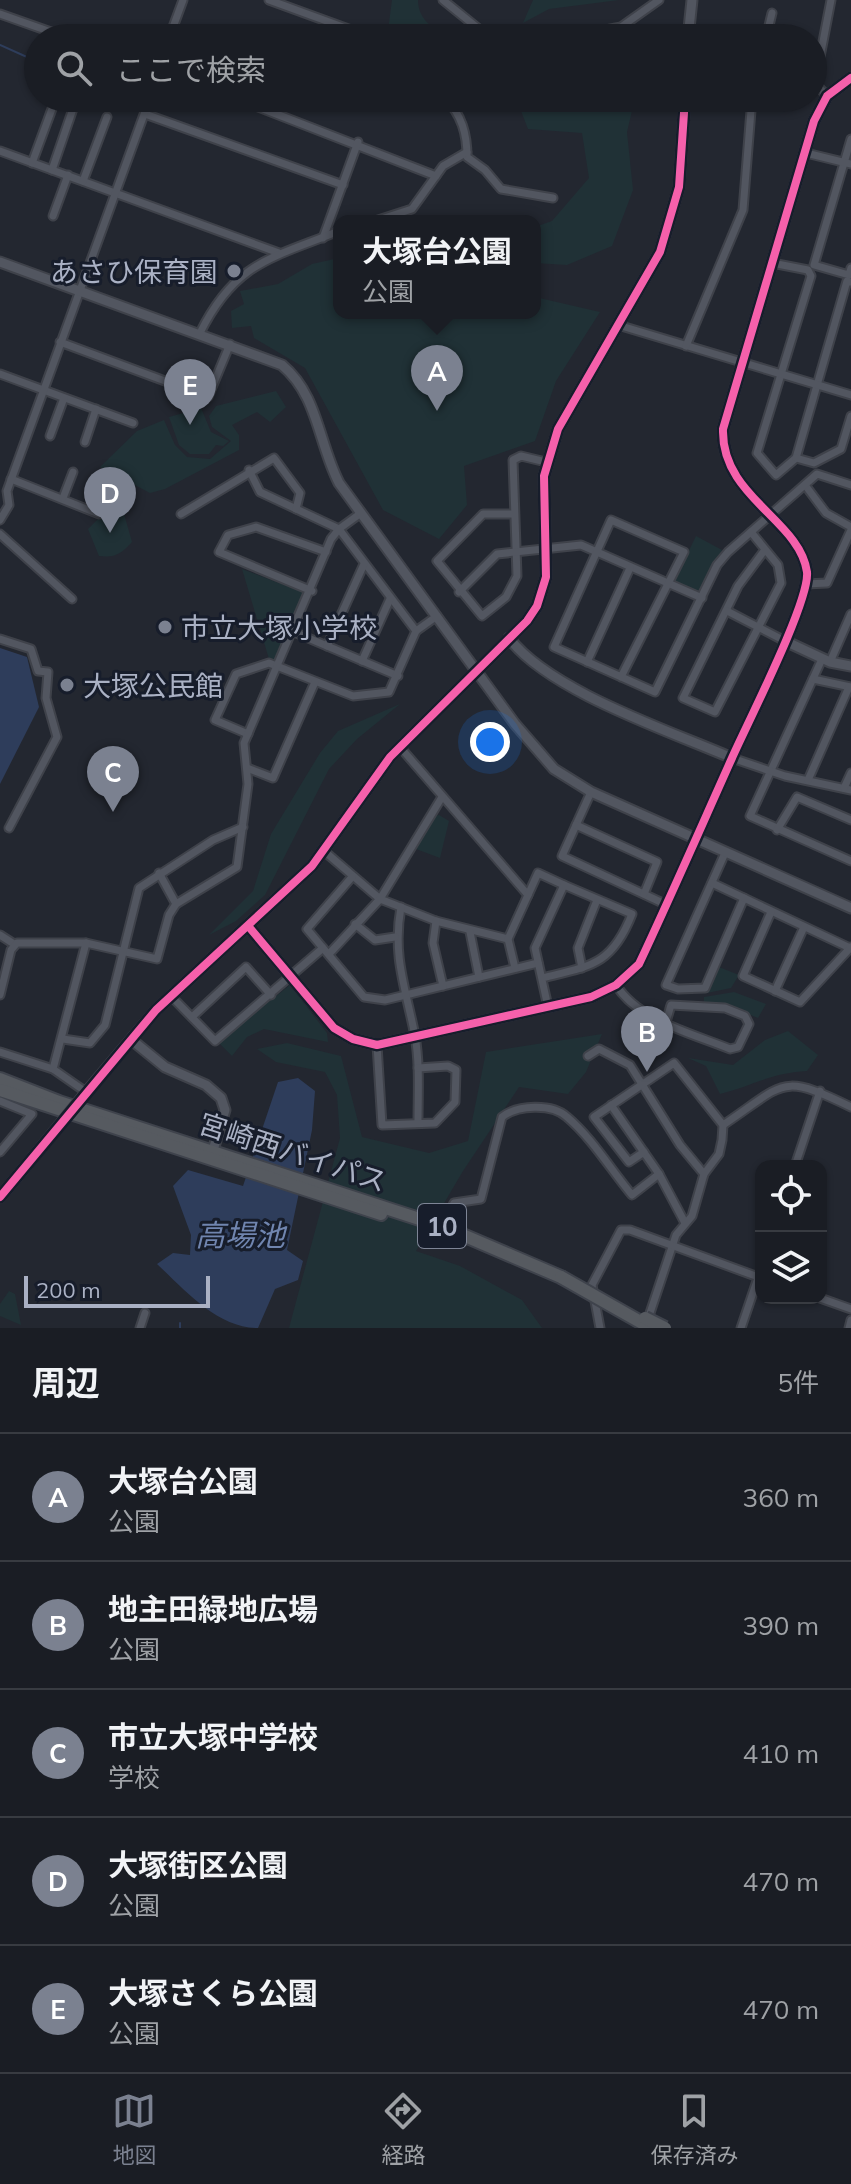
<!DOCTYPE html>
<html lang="ja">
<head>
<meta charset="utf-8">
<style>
	:root { --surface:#1a1d24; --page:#272a31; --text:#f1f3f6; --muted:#9fa2a6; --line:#383b41; --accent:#7b8190 }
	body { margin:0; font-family:Mulish,"Noto Sans JP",sans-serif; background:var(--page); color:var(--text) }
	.controls { position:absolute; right:24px; bottom:24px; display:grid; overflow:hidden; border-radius:16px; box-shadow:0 2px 6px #0004 }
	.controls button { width:72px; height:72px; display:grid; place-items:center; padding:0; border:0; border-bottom:2px solid var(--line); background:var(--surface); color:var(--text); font:40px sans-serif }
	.scale { position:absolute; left:24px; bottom:20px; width:186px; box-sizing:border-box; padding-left:8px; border:4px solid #aab1c4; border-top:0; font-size:22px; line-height:28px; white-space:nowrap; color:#aab1c4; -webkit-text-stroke:6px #171d2b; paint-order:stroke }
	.you { position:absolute; left:490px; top:742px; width:28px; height:28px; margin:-20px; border:6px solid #fff; border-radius:50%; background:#1a73e8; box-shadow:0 0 0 12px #1a73e833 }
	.badge { display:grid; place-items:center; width:52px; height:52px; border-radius:50%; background:var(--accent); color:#fff; font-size:26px; font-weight:700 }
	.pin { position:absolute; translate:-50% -66px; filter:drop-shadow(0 2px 4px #0008) }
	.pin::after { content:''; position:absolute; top:42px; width:28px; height:24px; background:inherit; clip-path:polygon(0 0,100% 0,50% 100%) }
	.popup { position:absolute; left:333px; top:215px; width:208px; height:104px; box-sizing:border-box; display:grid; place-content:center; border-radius:16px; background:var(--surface); filter:drop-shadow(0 2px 6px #0005); font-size:26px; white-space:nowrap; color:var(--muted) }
	.popup b { font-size:30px; color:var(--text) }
	.popup::after { content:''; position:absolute; left:50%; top:100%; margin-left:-16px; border:16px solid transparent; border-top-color:var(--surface) }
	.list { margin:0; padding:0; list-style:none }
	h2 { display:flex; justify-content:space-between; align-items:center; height:104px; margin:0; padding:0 32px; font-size:34px }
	h2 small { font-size:26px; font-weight:400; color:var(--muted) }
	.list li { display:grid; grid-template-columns:52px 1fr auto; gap:24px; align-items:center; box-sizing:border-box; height:128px; padding:0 32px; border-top:2px solid var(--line) }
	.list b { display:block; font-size:30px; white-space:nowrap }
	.list p { margin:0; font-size:26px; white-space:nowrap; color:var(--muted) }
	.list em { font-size:26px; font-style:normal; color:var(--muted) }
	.icon { flex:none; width:44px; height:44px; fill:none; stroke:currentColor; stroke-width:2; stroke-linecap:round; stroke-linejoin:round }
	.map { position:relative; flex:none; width:851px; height:1328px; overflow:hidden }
	.search { position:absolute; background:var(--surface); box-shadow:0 2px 6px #0004; left:24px; right:24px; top:24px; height:88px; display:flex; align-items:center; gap:20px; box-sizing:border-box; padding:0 28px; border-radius:44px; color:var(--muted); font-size:30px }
	.sheet { height:744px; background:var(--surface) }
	nav { display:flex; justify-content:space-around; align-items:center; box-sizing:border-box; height:112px; border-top:2px solid var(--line); background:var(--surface); font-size:22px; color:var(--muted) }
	nav a { display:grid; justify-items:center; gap:4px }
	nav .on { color:var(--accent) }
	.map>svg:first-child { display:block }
</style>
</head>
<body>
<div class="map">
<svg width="851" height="1328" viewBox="0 0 851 1328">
	<rect width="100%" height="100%" fill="#232730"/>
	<g fill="#203136">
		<path d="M392,0H418C418,21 436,31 453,38H387Z"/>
		<path d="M533,0H619L549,9L523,23Z"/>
		<path d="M516,98H635L627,132L633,190L612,246L567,265L535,263V227L552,221L589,178L582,133L528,129Z"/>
		<path d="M339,258V313H535V297L600,312L556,381L535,441L464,466L467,505L439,539L383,510L305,368L254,338L251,326L232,328L231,311L244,304L240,291L278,284L312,264Z"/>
		<path d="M276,391L286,407L270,422L257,412L232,425L239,435V450L165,489L150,493L100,467L137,431L164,420L175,445L187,457L210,459L231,441L212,427L209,416L216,406Z"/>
		<path d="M201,408L211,432L229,441L223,446L216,445L209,454H190L179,445L169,417Z"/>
		<path d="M102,509L124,514L132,542C121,554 115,558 99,556L88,529L100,517Z"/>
		<path d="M696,536L722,550L700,594L674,581Z"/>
		<path d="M242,569L305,593L277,663L269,659Z"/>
		<path d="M400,704L357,739L329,769L265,895L236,921L209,935L253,891L271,834L320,753L338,731Z"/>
		<path d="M439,815L449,821L440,858L416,849L434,816Z"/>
		<path d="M719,967L739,975L731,988L707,993Z"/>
		<path d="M290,985L327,1033L328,1042L264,1029L247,1037L232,1056L218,1042Z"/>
		<path d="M734,992L766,1004L758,1018L726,1005L704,1003V997Z"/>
		<path d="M788,1031L818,1055L807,1071C770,1073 753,1086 720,1094L706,1066L688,1058L733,1065L765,1040Z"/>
		<path d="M602,1034L586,1072L568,1094L519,1087L463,1171L416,1251L460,1266L522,1300L542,1328H289L340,1138L337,1095L325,1072L276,1062L257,1049L287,1043L341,1056L362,1137L429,1153L468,1141L486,1052Z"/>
		<path d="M9,1291L15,1294L21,1325L0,1316V1304Z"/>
	</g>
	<g fill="#2e3d5b">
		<path d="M0,648L27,657L39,707L0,784Z"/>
		<path d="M298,1078L315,1091L312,1130L287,1250L303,1261L298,1280L275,1289L258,1328C217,1328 185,1290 157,1264L173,1253L190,1255L191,1235L173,1186L188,1170L243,1186L278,1082Z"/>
	</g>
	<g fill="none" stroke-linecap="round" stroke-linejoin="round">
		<g stroke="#2e3d5b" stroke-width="2">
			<path d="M0,45L38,62"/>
			<path d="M111,98L142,108"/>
			<path d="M180,1328V1323"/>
		</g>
		<defs>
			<g id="minor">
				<path d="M269,0L362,34"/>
				<path d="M443,0L490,38"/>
				<path d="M0,14L68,38"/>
				<path d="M689,31L755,38"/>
				<path d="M169,38L183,0"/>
				<path d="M564,38L621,27L659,0"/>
				<path d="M766,38L772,13"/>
				<path d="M827,96L815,83L831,0"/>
				<path d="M235,98L436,176"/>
				<path d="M445,98C462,115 467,134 467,157L485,170L501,189L553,198"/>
				<path d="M145,114L343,185"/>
				<path d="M851,139L814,265L849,275L851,268"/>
				<path d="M0,151L279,253"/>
				<path d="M806,153L851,164"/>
				<path d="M32,163L56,98"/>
				<path d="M52,170L76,100"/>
				<path d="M83,181L107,117"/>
				<path d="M53,216L68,175"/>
				<path d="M375,221L412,209L443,166L467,152"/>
				<path d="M323,238L358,142"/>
				<path d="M772,263L808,270L811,276L757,453L776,475L796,458L847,281L851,282"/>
				<path d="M618,325L851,395"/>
				<path d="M200,333C235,262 272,258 339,231"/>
				<path d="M60,342L208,397L230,344"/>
				<path d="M686,346L743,210L752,98"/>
				<path d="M0,374L133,423"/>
				<path d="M50,436L64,398"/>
				<path d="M85,442L96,409"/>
				<path d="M796,458L814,463L841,449L851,416"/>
				<path d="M249,470L260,492L339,529L416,631"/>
				<path d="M11,479L99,514"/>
				<path d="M805,485L826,513L851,527"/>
				<path d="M63,498L73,472"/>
				<path d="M181,514L274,458L300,493L296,509"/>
				<path d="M513,514H483L437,561L482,616L506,597L517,576L513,460L521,456L546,462"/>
				<path d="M0,520L9,505L7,491L150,98"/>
				<path d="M751,532L778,565L781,583L715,712L683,698L738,586L764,551"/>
				<path d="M0,534L72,599"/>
				<path d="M806,584L827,583L851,530"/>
				<path d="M312,591L219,552L228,535L256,527L326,552"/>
				<path d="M459,592L497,554L581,545L702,598"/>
				<path d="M727,611L785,641"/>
				<path d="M294,632L398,676"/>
				<path d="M0,639L31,649L38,671L48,672L46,698L57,737L9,828"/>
				<path d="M327,646L364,564"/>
				<path d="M822,659L750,816L851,861"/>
				<path d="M362,661L390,599"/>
				<path d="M587,662L630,568"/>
				<path d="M830,662L851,614"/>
				<path d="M621,677L684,552L611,520L554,647C588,662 622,677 655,692L717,565L728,552L817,474L851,485"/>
				<path d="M813,679L851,687"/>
				<path d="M248,734L215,720L236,674L269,663L353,696L389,692L416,631L437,616"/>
				<path d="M400,747L528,895"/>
				<path d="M732,758L785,776L851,790"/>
				<path d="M247,768L273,778L315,682"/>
				<path d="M808,780L849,687"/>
				<path d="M844,788L851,773"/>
				<path d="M591,792L562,856L667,905"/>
				<path d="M576,825L657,862L644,894"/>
				<path d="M777,830L797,797L851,820"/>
				<path d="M324,851L380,899L436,921L508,939"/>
				<path d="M725,853L666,985L678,989L705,988L744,898"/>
				<path d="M159,873L176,904"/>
				<path d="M352,877L307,929L364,997L385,1000L538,963"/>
				<path d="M712,883L850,948"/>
				<path d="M401,907C392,956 406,989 415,1036C420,1064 418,1094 418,1123"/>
				<path d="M771,912L743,976L800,1002L851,947"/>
				<path d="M436,921L433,943L443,986"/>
				<path d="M355,924L375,940L395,937"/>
				<path d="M470,932L479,977"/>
				<path d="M0,935L14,944"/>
				<path d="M329,954L380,899L442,797"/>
				<path d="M515,968L508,939L538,873L564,885"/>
				<path d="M582,968L578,948L597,900"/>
				<path d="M542,978C591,966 612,965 632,914L564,885L535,948L548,1007"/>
				<path d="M616,985C639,1021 691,1033 730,1049L738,1047L749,1024L745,1016L725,1008L671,1005L666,1022"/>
				<path d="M775,991L804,927"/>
				<path d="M0,995L11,950L17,943H86L157,959L169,915L176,904L237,867L248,784L244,743L331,539L339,529L361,513"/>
				<path d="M171,996L215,1041L323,948"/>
				<path d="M192,1017L246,967L271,995"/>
				<path d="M63,1039L90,1043L105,1025L139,888L213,840L243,827"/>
				<path d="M377,1045L382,1125L435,1123L455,1102L456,1070L448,1066L418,1068"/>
				<path d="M0,1052L53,1069L86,1092"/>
				<path d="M588,1056L599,1049L630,1065L680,1145L704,1174"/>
				<path d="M53,1069L86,943"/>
				<path d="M0,1101L32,1114L0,1152"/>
				<path d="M611,1105L659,1174L685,1223"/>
				<path d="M723,1125C786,1083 779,1072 851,1107"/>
				<path d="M644,1152L629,1162L594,1117L674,1063L723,1125L722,1140L719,1154L704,1174L692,1216L676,1235L647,1322"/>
				<path d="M795,1166L820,1091"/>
				<path d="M441,1233L454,1203L481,1199L502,1117C517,1105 552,1103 567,1117C592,1138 611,1170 632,1195L659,1174"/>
				<path d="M820,1298L851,1309"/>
				<path d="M140,1328L145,1313"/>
				<path d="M600,1328L592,1285L621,1230H630L761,1278"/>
				<path d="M741,1328L761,1269"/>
				<path d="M849,1328L851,1320"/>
			</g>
			<g id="tertiary">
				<path d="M688,38L692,0"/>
				<path d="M0,262L282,365C318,395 318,442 339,483L515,724L554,769L591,792L851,908"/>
				<path d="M509,638C549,691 670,731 732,758"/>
				<path d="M785,641L830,662L851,666"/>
				<path d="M249,927L334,1028L353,1039L377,1045L591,997L616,985L639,964C671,896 701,827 732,758C747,724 810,601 807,572C800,520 721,497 723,429L814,121L827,96L851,78"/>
				<path d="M133,1041L165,1067L206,1085L221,1098L225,1110L211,1157"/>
				<path d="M84,1095L156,1010L312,866L390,757L527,621L537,606L546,577L544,476L558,429L660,252L679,187L685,98"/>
				<path d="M0,1197L25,1167"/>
			</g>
			<g id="trunk">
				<path d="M0,1079L59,1102L444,1227L561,1277"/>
				<path d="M0,1090L381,1214"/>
			</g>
		</defs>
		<use href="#minor" stroke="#3f424a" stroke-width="11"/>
		<use href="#tertiary" stroke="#3f424a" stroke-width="13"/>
		<use href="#trunk" stroke="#3f434c" stroke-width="16"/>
		<use href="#minor" stroke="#525660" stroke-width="7"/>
		<use href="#tertiary" stroke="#525660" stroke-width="9"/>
		<use href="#trunk" stroke="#565a60" stroke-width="12"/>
		<defs>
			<path id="tertiary-bridge" d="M25,1167L84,1095"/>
			<g id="trunk-bridge">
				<path d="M561,1277L651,1328"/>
				<path d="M645,1318L665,1328"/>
			</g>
		</defs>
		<use href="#tertiary-bridge" stroke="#3f424a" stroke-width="13" stroke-linecap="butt"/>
		<use href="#trunk-bridge" stroke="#3f434c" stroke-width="16" stroke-linecap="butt"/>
		<use href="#tertiary-bridge" stroke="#525660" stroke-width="9"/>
		<use href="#trunk-bridge" stroke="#565a60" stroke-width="12"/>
		<defs>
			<g id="cycleway">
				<path d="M249,927L334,1028L353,1039L377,1045L591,997L616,985L639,964C671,896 701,827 732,758C747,724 810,601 807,572C800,520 721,497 723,429L814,121L827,96L851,78"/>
				<path d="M0,1197L156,1010L312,866L390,757L527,621L537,606L546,577L544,476L558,429L660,252L679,187L685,98"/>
			</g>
		</defs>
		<use href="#cycleway" stroke="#171d2b" stroke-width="13"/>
		<use href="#cycleway" stroke="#f560ab" stroke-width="8"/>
	</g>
	<g fill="#7b8190" stroke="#171d2b" stroke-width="3">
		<circle cx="234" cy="271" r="8"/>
		<circle cx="165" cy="627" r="8"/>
		<circle cx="67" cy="685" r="8"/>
	</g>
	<g text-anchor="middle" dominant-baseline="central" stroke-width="6" stroke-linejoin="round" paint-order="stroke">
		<rect fill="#171d2b" stroke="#7e8596" stroke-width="2" x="418" y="1204" width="48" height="44" rx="6"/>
		<g font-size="26" font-weight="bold" fill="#aab1c4">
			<text x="442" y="1226">10</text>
		</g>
		<g font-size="28" fill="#aab1c4" stroke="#171d2b" text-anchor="start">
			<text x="218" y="271" text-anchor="end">あさひ保育園</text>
			<text x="181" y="627">市立大塚小学校</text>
			<text x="83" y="685">大塚公民館</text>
		</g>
		<g font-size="28" fill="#aab1c4" stroke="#171d2b">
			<text transform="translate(293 1152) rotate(18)">宮崎西バイパス</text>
		</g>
		<g font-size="30" font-style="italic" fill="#7085af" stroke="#171d2b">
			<text x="240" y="1235">高場池</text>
		</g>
	</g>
</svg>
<div class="controls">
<button><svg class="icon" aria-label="locate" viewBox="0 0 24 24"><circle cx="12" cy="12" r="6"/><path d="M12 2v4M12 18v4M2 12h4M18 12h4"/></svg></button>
<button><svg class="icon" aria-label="layers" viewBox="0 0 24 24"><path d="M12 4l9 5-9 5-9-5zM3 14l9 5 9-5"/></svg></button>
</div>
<div class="scale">200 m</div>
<div class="you"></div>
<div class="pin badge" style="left:437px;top:411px">A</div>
<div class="popup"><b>大塚台公園</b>公園</div>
<div class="pin badge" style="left:647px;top:1072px">B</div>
<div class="pin badge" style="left:113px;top:812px">C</div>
<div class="pin badge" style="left:110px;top:533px">D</div>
<div class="pin badge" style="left:190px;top:425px">E</div>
<div class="search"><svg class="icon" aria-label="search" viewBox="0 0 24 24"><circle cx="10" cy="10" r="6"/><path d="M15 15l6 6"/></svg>ここで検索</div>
</div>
<section class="sheet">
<h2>周辺<small>5件</small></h2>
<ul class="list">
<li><span class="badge">A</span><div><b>大塚台公園</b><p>公園</p></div><em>360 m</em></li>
<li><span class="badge">B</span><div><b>地主田緑地広場</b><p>公園</p></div><em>390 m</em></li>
<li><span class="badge">C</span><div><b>市立大塚中学校</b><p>学校</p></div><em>410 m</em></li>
<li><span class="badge">D</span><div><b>大塚街区公園</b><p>公園</p></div><em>470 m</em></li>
<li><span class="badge">E</span><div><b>大塚さくら公園</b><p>公園</p></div><em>470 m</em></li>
</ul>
</section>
<nav>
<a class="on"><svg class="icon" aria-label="map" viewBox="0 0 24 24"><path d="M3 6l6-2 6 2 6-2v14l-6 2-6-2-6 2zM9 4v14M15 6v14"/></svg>地図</a>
<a><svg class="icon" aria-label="directions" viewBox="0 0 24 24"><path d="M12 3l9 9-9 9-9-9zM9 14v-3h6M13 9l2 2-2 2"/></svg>経路</a>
<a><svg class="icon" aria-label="saved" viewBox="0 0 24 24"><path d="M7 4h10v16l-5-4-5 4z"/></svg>保存済み</a>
</nav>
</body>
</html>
